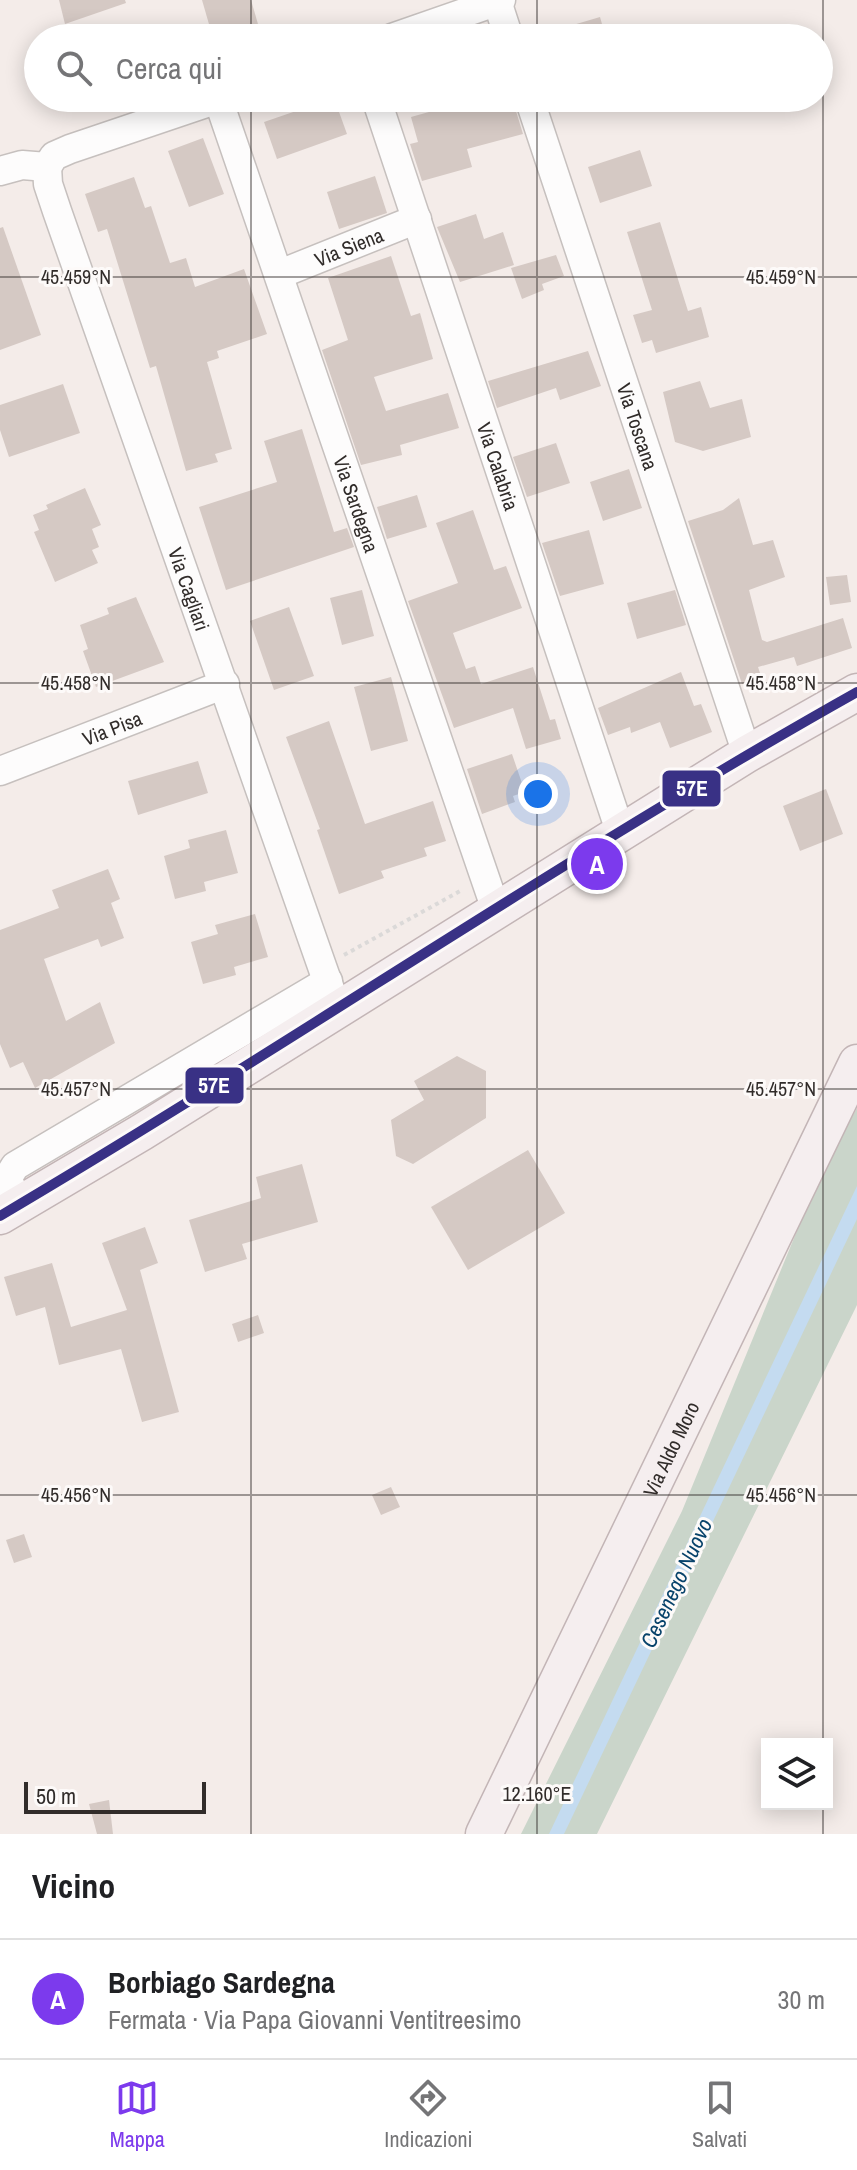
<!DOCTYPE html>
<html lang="it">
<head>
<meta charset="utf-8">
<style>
	:root { --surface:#fff; --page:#f2f2f2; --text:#202124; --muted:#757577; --line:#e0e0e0; --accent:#7c3aed }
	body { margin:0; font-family:"Archivo Narrow",sans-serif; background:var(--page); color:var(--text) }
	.controls { position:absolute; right:24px; bottom:24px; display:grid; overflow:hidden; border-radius:0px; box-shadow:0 4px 20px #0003 }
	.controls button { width:72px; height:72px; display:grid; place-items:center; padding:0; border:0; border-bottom:2px solid var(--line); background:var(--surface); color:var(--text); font:40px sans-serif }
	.scale { position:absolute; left:24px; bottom:20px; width:182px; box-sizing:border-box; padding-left:8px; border:4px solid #312c2a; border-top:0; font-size:22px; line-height:28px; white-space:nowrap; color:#312c2a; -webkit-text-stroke:6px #fdfaf9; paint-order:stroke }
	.you { position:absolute; left:538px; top:794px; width:28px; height:28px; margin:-20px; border:6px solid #fff; border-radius:50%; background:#1a73e8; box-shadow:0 0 0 12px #1a73e833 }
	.badge { display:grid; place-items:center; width:52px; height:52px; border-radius:50%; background:var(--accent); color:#fff; font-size:26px; font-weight:700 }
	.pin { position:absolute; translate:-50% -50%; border:4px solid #fff; box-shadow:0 2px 8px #0006 }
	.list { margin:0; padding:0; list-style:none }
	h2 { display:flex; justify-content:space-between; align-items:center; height:104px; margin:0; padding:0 32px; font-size:34px }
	h2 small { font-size:26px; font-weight:400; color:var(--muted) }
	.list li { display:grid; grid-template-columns:52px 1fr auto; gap:24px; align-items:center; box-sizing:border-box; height:120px; padding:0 32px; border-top:2px solid var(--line) }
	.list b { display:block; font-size:30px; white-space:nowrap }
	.list p { margin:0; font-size:26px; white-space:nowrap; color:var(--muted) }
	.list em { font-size:26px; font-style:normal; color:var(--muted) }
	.icon { flex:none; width:44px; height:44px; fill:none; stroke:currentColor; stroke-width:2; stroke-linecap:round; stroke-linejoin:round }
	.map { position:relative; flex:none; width:857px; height:1834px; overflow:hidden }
	.search { position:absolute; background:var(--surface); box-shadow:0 4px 20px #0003; left:24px; right:24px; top:24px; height:88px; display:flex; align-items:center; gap:20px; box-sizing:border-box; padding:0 28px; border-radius:44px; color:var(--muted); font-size:30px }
	.sheet { height:224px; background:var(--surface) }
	nav { display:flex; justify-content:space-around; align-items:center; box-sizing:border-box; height:112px; border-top:2px solid var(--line); background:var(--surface); font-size:22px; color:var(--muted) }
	nav a { display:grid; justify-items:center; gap:4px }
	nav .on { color:var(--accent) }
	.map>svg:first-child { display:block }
</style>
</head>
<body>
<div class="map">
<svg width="857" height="1834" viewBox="0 0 857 1834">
	<rect width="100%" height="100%" fill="#f4ece9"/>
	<path fill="#cad5ca" d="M857,1108V1305L597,1834H521L682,1511L817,1182Z"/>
	<path fill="#c4dbf0" d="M857,1186V1219L564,1834H549Z"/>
	<g fill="#d5c9c4">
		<path d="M59,0H125L126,3L65,24Z"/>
		<path d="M202,0H251L262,38H213Z"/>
		<path d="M600,17L606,38H547L546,33Z"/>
		<path d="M334,98L347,134L277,159L264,122Z"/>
		<path d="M479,98H512L523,134L467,149L472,167L422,181L410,144L418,142L411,117Z"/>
		<path d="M203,138L224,194L189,207L168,151Z"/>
		<path d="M640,150L652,186L600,203L588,167Z"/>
		<path d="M375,176L387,213L339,229L327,192Z"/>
		<path d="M134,177L145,208L151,206L170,263L186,258L195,287L244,269L267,334L217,351L219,358L207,362L232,449L215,454L218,462L186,471L156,366L150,368L107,229L98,232L85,194Z"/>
		<path d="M476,214L484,239L503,232L514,265L460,282L437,227Z"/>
		<path d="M660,222L688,311L701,307L709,337L656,353L652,340L642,343L633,315L652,310L627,232Z"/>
		<path d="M3,227L41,335L0,350V228Z"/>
		<path d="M556,255L564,276L542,284L544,290L522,299L511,268Z"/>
		<path d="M391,256L411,316L420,313L433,359L374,377L386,411L448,393L459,428L400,445L402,455L361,465L322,350L348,340L328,278Z"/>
		<path d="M588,351L601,386L560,400L556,388L497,408L488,381Z"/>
		<path d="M700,381L710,408L742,399L751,437L703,451L675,442L663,392Z"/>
		<path d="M63,384L80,433L9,457L0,430V405Z"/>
		<path d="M302,429L334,532L347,528L354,547L226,590L199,507L277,482L264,441Z"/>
		<path d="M556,443L570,483L527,497L513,457Z"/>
		<path d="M629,469L642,508L603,521L590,482Z"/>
		<path d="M85,488L101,525L92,529L99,547L92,550L98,563L55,582L34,532L39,530L33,515L48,509L46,505Z"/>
		<path d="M417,495L427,527L387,539L377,507Z"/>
		<path d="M739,498L753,545L773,540L785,577L749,590L762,640L767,642L843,618L852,648L797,666L794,657L758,667L762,679L742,684L688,521L723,510Z"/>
		<path d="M473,510L494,570L506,566L522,608L453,633L466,669L475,666L481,684L533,667L550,720L555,719L561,739L526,749L513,708L454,728L408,601L458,583L436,523Z"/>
		<path d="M589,530L604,584L560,596L542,543Z"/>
		<path d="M847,575L851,602L830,605L826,577Z"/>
		<path d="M362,590L374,636L342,645L330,598Z"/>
		<path d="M675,590L686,625L637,639L627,603Z"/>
		<path d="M136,597L164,662L96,687L83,651L88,649L80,625L109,614L107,608Z"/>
		<path d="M289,607L314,676L274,690L250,621Z"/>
		<path d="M681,672L694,706L701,704L712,732L670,748L660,722L631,733L630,727L608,735L598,708Z"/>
		<path d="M391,677L408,741L371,751L354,687Z"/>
		<path d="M329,721L365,824L433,801L446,841L424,848L427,856L381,871L384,878L339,894L317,830L320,829L286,737Z"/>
		<path d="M512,754L525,792L513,796L515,802L482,814L467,769Z"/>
		<path d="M198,761L208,793L138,815L128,781Z"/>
		<path d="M826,789L843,834L800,851L783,806Z"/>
		<path d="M226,830L238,873L204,882L206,891L175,899L164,856L190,848L188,840Z"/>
		<path d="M108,869L120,899L111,903L124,938L101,947L98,939L44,959L66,1021L100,1002L115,1043L35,1088L23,1062L10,1068L0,1044V930L59,908L52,890Z"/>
		<path d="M255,914L268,957L234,967L236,975L203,984L191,942L218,934L215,925Z"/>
		<path d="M457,1056L486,1071V1118L413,1164L396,1156L391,1120L424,1100L414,1081Z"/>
		<path d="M528,1150L565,1213L468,1270L431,1207Z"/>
		<path d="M302,1164L318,1222L242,1244L247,1259L205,1272L189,1220L261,1198L256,1177Z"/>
		<path d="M145,1227L158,1263L140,1270L179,1412L142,1422L121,1349L59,1365L45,1307L16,1316L4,1277L52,1263L71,1327L127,1310L102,1243Z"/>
		<path d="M258,1315L264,1333L238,1342L232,1324Z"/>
		<path d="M391,1487L400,1507L381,1515L372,1495Z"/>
		<path d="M24,1534L32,1557L14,1563L6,1540Z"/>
		<path d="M109,1800L113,1834H97L89,1804Z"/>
	</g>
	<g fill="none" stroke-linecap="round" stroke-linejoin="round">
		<defs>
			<g id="minor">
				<path d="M497,1L509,38"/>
				<path d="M392,38L501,0"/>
				<path id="s1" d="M376,98L621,834"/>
				<path id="s2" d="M529,98L747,754"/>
				<path id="s3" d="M218,99L496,910"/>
				<path id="s4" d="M47,167L48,184L57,211L337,1009"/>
				<path d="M47,167L54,156L70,149L221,98"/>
				<path d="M0,171L22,165L47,167"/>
				<path id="s5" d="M280,274L417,219"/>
				<path id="s6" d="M0,771L225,684"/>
				<path d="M20,1204L7,1179L15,1166L328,981"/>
			</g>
			<g id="major">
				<path d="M0,1216L142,1132L747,754L857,692"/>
				<path id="s7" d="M484,1834L857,1063"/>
			</g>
		</defs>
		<use href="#minor" stroke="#c6c0be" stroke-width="31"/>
		<use href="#major" stroke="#c3b5b6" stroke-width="39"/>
		<path stroke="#dbd9d8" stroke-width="4" stroke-dasharray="4 4" stroke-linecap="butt" d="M344,955L462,890"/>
		<use href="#minor" stroke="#fdfcfc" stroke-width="28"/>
		<use href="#major" stroke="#f5eeef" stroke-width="36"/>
		<defs>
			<path id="bus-1" d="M0,1216C288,1046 565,856 857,692"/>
		</defs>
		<use href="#bus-1" stroke="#fdfaf9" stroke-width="16"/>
		<use href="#bus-1" stroke="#393185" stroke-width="10"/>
	</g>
	<path fill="none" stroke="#312c2a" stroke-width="2" stroke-opacity="0.45" d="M251,0V38M537,0V38M823,0V1744M251,98V1834M537,98V1834M0,277H857M0,683H857M0,1089H857M0,1495H857M823,1804V1834"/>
	<g text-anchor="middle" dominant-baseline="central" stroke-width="6" stroke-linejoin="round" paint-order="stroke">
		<g font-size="20" fill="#312c2a" stroke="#fdfaf9">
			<text stroke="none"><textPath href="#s5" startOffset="74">Via Siena</textPath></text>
			<text stroke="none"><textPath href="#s2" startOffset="346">Via Toscana</textPath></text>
			<text stroke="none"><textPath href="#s1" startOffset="388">Via Calabria</textPath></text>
			<text stroke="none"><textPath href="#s3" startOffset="428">Via Sardegna</textPath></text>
			<text stroke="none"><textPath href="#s4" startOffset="446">Via Cagliari</textPath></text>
			<text stroke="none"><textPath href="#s6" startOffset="120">Via Pisa</textPath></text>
			<text stroke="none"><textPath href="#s7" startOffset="428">Via Aldo Moro</textPath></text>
		</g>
		<g font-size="22" font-style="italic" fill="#08436b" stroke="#fdfaf9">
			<text transform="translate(676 1583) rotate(-65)">Cesenego Nuovo</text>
		</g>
	</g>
	<g font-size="20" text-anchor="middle" fill="#312c2a" stroke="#fdfaf9" stroke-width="6" stroke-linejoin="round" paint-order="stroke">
		<text x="76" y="284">45.459°N</text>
		<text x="781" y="284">45.459°N</text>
		<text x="76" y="690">45.458°N</text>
		<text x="781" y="690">45.458°N</text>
		<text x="76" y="1096">45.457°N</text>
		<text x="781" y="1096">45.457°N</text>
		<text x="76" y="1502">45.456°N</text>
		<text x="781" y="1502">45.456°N</text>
		<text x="537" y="1801">12.160°E</text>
	</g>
	<g stroke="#fdfaf9" stroke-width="3">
		<rect x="661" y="769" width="61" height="39" rx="8" fill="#393185"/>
		<rect x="184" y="1066" width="61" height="39" rx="8" fill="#393185"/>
	</g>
	<g font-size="22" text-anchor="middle" font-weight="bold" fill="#fff">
		<text x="692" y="796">57E</text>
		<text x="214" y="1093">57E</text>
	</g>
</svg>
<div class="controls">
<button><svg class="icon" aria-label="layers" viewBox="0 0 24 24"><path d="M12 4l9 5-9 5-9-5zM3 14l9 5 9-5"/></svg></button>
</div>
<div class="scale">50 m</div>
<div class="you"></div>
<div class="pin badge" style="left:597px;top:864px">A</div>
<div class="search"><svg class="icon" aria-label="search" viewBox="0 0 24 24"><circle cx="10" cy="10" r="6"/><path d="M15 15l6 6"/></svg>Cerca qui</div>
</div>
<section class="sheet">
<h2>Vicino<small></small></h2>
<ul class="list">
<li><span class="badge">A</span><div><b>Borbiago Sardegna</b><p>Fermata · Via Papa Giovanni Ventitreesimo</p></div><em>30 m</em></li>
</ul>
</section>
<nav>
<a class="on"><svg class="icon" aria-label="map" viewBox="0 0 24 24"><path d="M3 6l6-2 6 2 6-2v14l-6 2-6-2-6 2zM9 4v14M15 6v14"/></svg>Mappa</a>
<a><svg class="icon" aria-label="directions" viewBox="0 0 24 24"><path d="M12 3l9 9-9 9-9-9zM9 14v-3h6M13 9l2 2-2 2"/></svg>Indicazioni</a>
<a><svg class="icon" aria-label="saved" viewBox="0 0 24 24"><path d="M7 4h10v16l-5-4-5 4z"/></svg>Salvati</a>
</nav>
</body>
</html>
